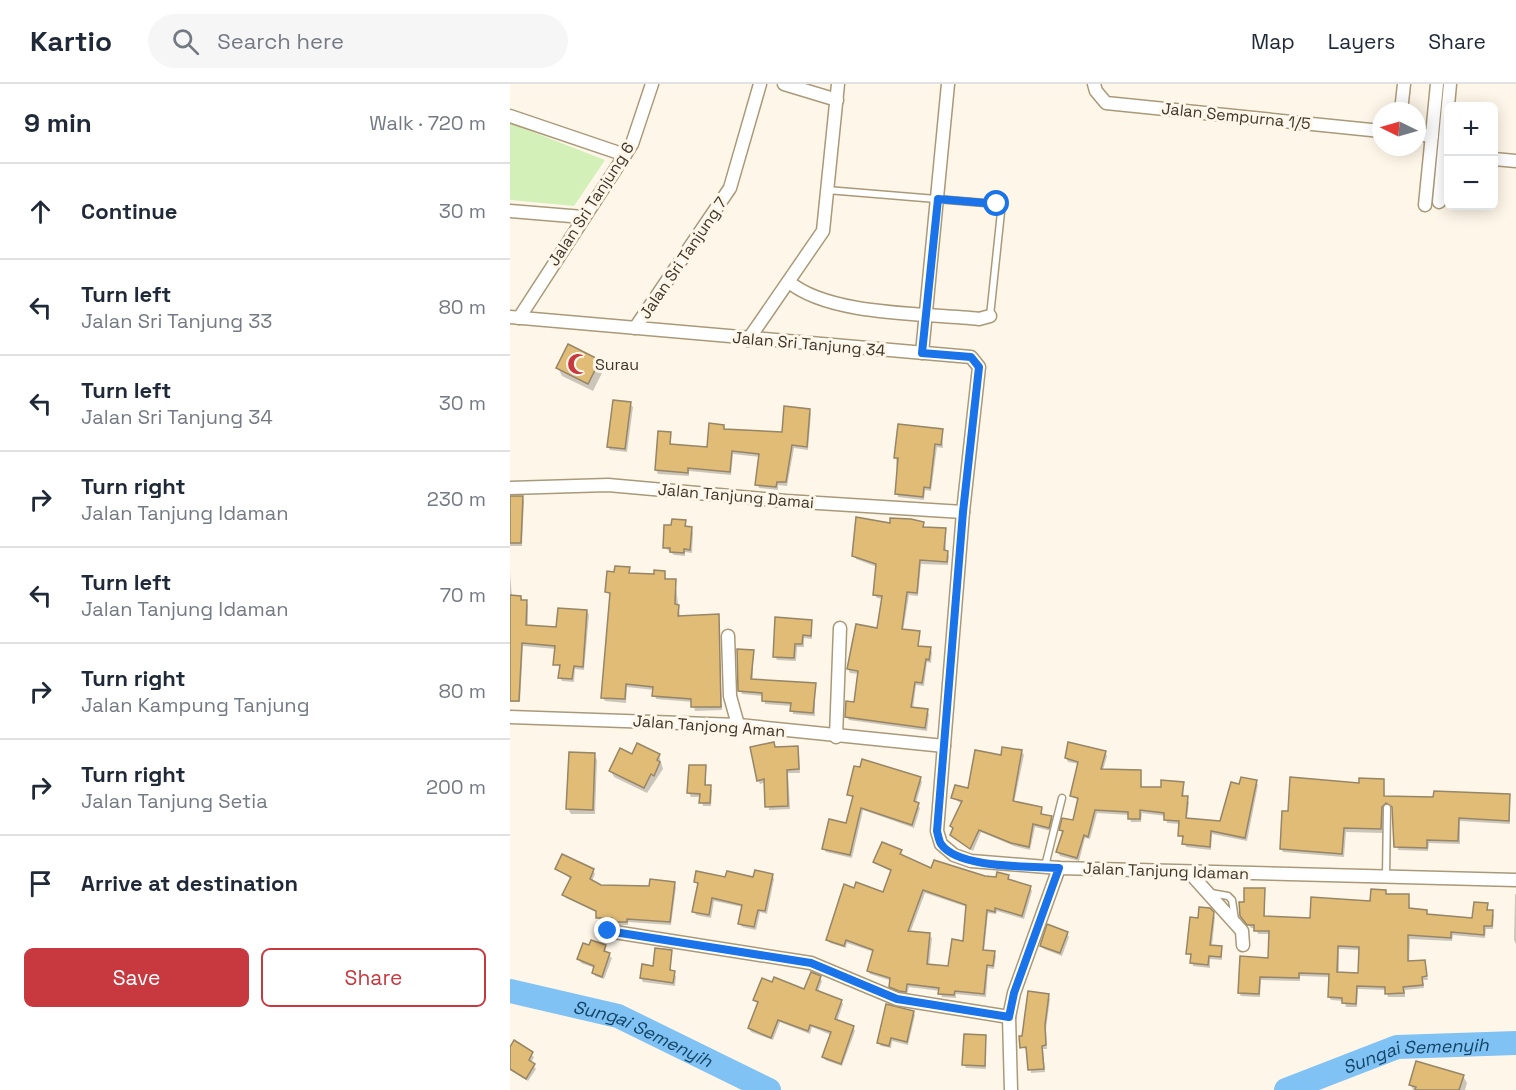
<!DOCTYPE html>
<html lang="en">
<head>
<meta charset="utf-8">
<style>
	:root { --surface:#fff; --page:#f6f6f7; --text:#1f2937; --muted:#747a83; --line:#e0e1e3; --accent:#c7383f }
	body { margin:0; font-family:"Space Grotesk",sans-serif; background:var(--page); color:var(--text) }
	.controls { position:absolute; right:18px; top:18px; display:grid; overflow:hidden; border-radius:9px; box-shadow:0 3px 15px #0003 }
	.controls button { width:54px; height:54px; display:grid; place-items:center; padding:0; border:0; border-bottom:2px solid var(--line); background:var(--surface); color:var(--text); font:30px sans-serif }
	.compass { position:absolute; left:862px; top:18px; width:54px; height:54px; border-radius:50%; background:var(--surface); box-shadow:0 3px 15px #0003; rotate:275deg }
	.stop { position:absolute; width:18px; height:18px; margin:-14px; border:4px solid #1a73e8; border-radius:50%; background:#fff }
	.stop.end { background:#1a73e8; border-color:#fff; box-shadow:0 2px 6px #0008 }
	.list { margin:0; padding:0; list-style:none }
	h2 { display:flex; justify-content:space-between; align-items:center; height:78px; margin:0; padding:0 24px; font-size:26px }
	h2 small { font-size:20px; font-weight:400; color:var(--muted) }
	.list li { display:grid; grid-template-columns:39px 1fr auto; gap:18px; align-items:center; box-sizing:border-box; height:96px; padding:0 24px; border-top:2px solid var(--line) }
	.list b { display:block; font-size:22px; white-space:nowrap }
	.list p { margin:0; font-size:20px; white-space:nowrap; color:var(--muted) }
	.list em { font-size:20px; font-style:normal; color:var(--muted) }
	.actions { display:flex; gap:12px; padding:18px 24px }
	.actions a { flex:1; padding:14px 0; border:2px solid var(--accent); border-radius:9px; text-align:center; font-size:21px; color:var(--accent) }
	.actions .main { background:var(--accent); color:#fff }
	.icon { flex:none; width:33px; height:33px; fill:none; stroke:currentColor; stroke-width:2; stroke-linecap:round; stroke-linejoin:round }
	.map { position:relative; flex:none; width:1006px; height:1006px; overflow:hidden }
	header { display:flex; align-items:center; gap:36px; box-sizing:border-box; height:84px; padding:0 30px; background:var(--surface); border-bottom:2px solid var(--line) }
	header strong { font-size:28px }
	nav { display:flex; gap:33px; margin-inline-start:auto; font-size:21px }
	.search { width:420px; height:54px; background:var(--page); display:flex; align-items:center; gap:15px; box-sizing:border-box; padding:0 21px; border-radius:33px; color:var(--muted); font-size:22px }
	main { display:flex }
	aside { flex:1; background:var(--surface) }
	.map>svg:first-child { display:block }
</style>
</head>
<body>
<header>
<strong>Kartio</strong>
<div class="search"><svg class="icon" aria-label="search" viewBox="0 0 24 24"><circle cx="10" cy="10" r="6"/><path d="M15 15l6 6"/></svg>Search here</div>
<nav><a>Map</a><a>Layers</a><a>Share</a></nav>
</header>
<main>
<aside>
<h2>9 min<small>Walk · 720 m</small></h2>
<ul class="list">
<li><svg class="icon" aria-label="ahead" viewBox="0 0 24 24"><path d="M12 20V5M6 11l6-6 6 6"/></svg><div><b>Continue</b></div><em>30 m</em></li>
<li><svg class="icon" aria-label="left" viewBox="0 0 24 24"><path d="M17 20v-9H6M10 6l-5 5 5 5"/></svg><div><b>Turn left</b><p>Jalan Sri Tanjung 33</p></div><em>80 m</em></li>
<li><svg class="icon" aria-label="left" viewBox="0 0 24 24"><path d="M17 20v-9H6M10 6l-5 5 5 5"/></svg><div><b>Turn left</b><p>Jalan Sri Tanjung 34</p></div><em>30 m</em></li>
<li><svg class="icon" aria-label="right" viewBox="0 0 24 24"><path d="M7 20v-9h11M14 6l5 5-5 5"/></svg><div><b>Turn right</b><p>Jalan Tanjung Idaman</p></div><em>230 m</em></li>
<li><svg class="icon" aria-label="left" viewBox="0 0 24 24"><path d="M17 20v-9H6M10 6l-5 5 5 5"/></svg><div><b>Turn left</b><p>Jalan Tanjung Idaman</p></div><em>70 m</em></li>
<li><svg class="icon" aria-label="right" viewBox="0 0 24 24"><path d="M7 20v-9h11M14 6l5 5-5 5"/></svg><div><b>Turn right</b><p>Jalan Kampung Tanjung</p></div><em>80 m</em></li>
<li><svg class="icon" aria-label="right" viewBox="0 0 24 24"><path d="M7 20v-9h11M14 6l5 5-5 5"/></svg><div><b>Turn right</b><p>Jalan Tanjung Setia</p></div><em>200 m</em></li>
<li><svg class="icon" aria-label="arrive" viewBox="0 0 24 24"><path d="M6 21V4h12l-3 4 3 4H6"/></svg><div><b>Arrive at destination</b></div></li>
</ul>
<div class="actions"><a class="main">Save</a><a>Share</a></div>
</aside>
<div class="map">
<svg width="1006" height="1006" viewBox="0 0 1006 1006">
	<rect width="100%" height="100%" fill="#fef7e9"/>
	<path fill="#d4f0b9" d="M0,39L95,76L64,122L0,116Z"/>
	<g fill="#0003" fill-rule="evenodd">
		<path d="M89,277L94,285L83,307L52,292L48,284Z"/>
		<path d="M120,320L123,323L117,368L100,366L98,363Z"/>
		<path d="M299,326L301,330L298,366L284,364L277,402L268,401V406L249,404L247,400L250,373L223,370L221,391L179,387V392L148,390L146,386L160,349L161,362L198,365L213,342L216,346L273,350Z"/>
		<path d="M432,346L433,364L427,363L421,407L415,406L414,416L388,413L386,374Z"/>
		<path d="M0,413H12L14,417L12,462H0Z"/>
		<path d="M175,437L177,444L183,448L182,469L175,468V472L164,471L154,463L162,443Z"/>
		<path d="M413,439L415,444L435,445L436,468L439,472L438,481L411,480L408,512L399,511L393,547L409,549V563L420,565L422,568L421,579L417,578L414,602L406,601L403,625L417,627L419,630L417,647L339,636L337,633L345,620L349,590L340,589L338,585L368,546L373,515L367,514L365,511L367,483L346,475L344,471L381,441Z"/>
		<path d="M119,484L120,491L145,492L154,488L156,496L165,497L170,533L208,532L212,626L185,627L183,618L146,615L144,606L117,603L116,619L95,617L93,614L101,512L97,508L106,490Z"/>
		<path d="M0,489L2,513H10L18,521V543L48,545L77,527L79,531L74,586L65,585L64,598L52,597L50,594L51,584L45,580L46,565L13,562L10,618H0Z"/>
		<path d="M301,537L302,555L294,554V563H287L286,577L267,576L265,572Z"/>
		<path d="M243,567V596L305,601V632L283,630L282,622L255,620L253,612L232,610L230,606Z"/>
		<path d="M263,660L265,663L287,664L289,668L290,689H278L280,725L259,726L256,698L250,700L248,696Z"/>
		<path d="M512,668L514,671L504,719L531,724L533,732L541,733L543,737L541,747L525,743L520,766L504,762L471,748L463,767L441,751L444,746L441,742L452,720L443,714L459,706L492,673Z"/>
		<path d="M595,668L597,672L593,686L630,687L632,704L652,705L673,700L674,714L679,718L677,735L711,739L730,702L746,698L748,701L737,757L702,750L701,766L676,763L674,755L669,751L670,740L657,739L656,732L632,729L631,738H621L619,731L587,729L580,755L575,754L569,777L550,772L548,768L553,750L551,746L564,737L569,717L562,712L569,680L558,678L556,674Z"/>
		<path d="M84,671L87,676L85,730H61L58,725Z"/>
		<path d="M149,671L153,685L137,709L104,693L101,687L123,672Z"/>
		<path d="M195,683L196,702L202,706L201,722H193L191,713H181L179,709Z"/>
		<path d="M410,694L412,698L406,719L410,724L404,744L353,726L342,774L316,768L314,765L337,740L344,715L338,710Z"/>
		<path d="M873,696L875,713L925,715L999,712L1000,740L950,737V760L919,759L918,767L888,766L884,725L880,722L873,727V749L836,748L834,773L773,768L771,765L779,729L850,701Z"/>
		<path d="M391,767L392,773L422,786L474,794L498,792L500,797L520,803L522,807L514,835L487,827L486,830L478,829L474,868L484,869L486,872L484,885L478,884L476,913L446,910V914L432,913L430,907L399,903L397,911L392,910L383,906L382,897L360,890L358,887L364,868L337,859L336,864L320,859L318,855L345,805L374,810L382,788L364,778ZM415,809L457,823L454,858L440,884L419,882L422,854L419,851L400,849Z"/>
		<path d="M47,785L83,786L85,790L82,797L91,802L140,803L164,799L166,803L161,841L118,838V841H106L104,838L90,837L88,829L56,814L54,811L61,795Z"/>
		<path d="M262,791L264,795L257,830L250,828L246,846L232,843L230,840L233,823L204,817L201,834L186,831L184,827L188,801L186,798L244,795Z"/>
		<path d="M754,806L755,834L802,835L862,819L875,807L877,811H898L900,826L916,827L918,831L964,836L977,821L978,827L984,831L983,845H976L975,854L943,851L942,857L900,855L899,879L914,877L918,896H913L914,904L895,906V913H878L876,906L848,905L847,923H836L834,917L821,916L819,913L821,893L790,892V897L751,896L750,913L731,912L729,909L759,875L760,850H748L746,844H741L734,836L735,820ZM829,865L851,866L849,891L829,889Z"/>
		<path d="M1005,810H1006V860L1004,856Z"/>
		<path d="M702,829L705,833L702,862L711,863L712,876L700,875V884L683,882L682,873L678,869L689,836Z"/>
		<path d="M557,849L559,853L552,872L534,865L531,862Z"/>
		<path d="M95,862L96,869L102,874L94,895L85,892V884L71,879L69,875Z"/>
		<path d="M161,868V888L166,892L165,902L133,898L131,894Z"/>
		<path d="M310,893L312,897L308,908L331,917L333,920L327,937L343,943L345,947L332,982L315,976L313,972L321,951L302,943L300,950L270,938L263,956L241,948L239,944L249,920L245,916L295,907Z"/>
		<path d="M538,912L540,915L536,945L537,965H533L535,988L521,989L517,966L512,963L513,953Z"/>
		<path d="M403,928L405,931L398,961L382,957L381,964L371,962L369,959Z"/>
		<path d="M476,952V985L456,984L454,980Z"/>
		<path d="M5,959L24,973L21,979L26,985L18,997L0,986V966Z"/>
		<path d="M953,992L957,999L955,1006H903L901,1001Z"/>
	</g>
	<g fill="none" stroke-linecap="round" stroke-linejoin="round">
		<g stroke="#81c2f4" stroke-width="24">
			<path id="s1" d="M0,907L108,932L259,1006"/>
			<path id="s2" d="M776,1006L887,963L1006,959"/>
		</g>
	</g>
	<g fill="#e0bc76" stroke="#968566" stroke-width="1.5" fill-rule="evenodd">
		<path d="M58,260L90,276L78,300L46,284Z"/>
		<path d="M103,316L121,318L115,365L97,363Z"/>
		<path d="M274,322L300,325L297,363L282,361L276,398H267L266,403L245,401L249,370L222,367L220,388L178,384V389L145,386L148,347L161,348L160,360L197,363L199,339L214,341V345L272,348Z"/>
		<path d="M388,340L433,345L431,361L425,360L420,404L414,403L413,413L385,410L388,374H384Z"/>
		<path d="M0,412H13L11,459H0Z"/>
		<path d="M346,433L380,439V434L401,435L414,438L413,443L436,444L434,466L438,467L437,478L410,476L407,509L397,508L392,545L410,547L408,562L421,563L419,576L416,575L412,599L405,598L401,623L418,625L415,644L335,633L336,617L344,618L348,587L337,585L346,540L367,544L372,512L363,511L366,480L342,472Z"/>
		<path d="M162,435L176,436L175,442L182,443L180,466L174,465V469L160,468V464H153L154,441H161Z"/>
		<path d="M105,482L120,483L119,489L144,490V486L155,487V495H166L165,520L169,521L168,532L209,530L211,623H181V615L142,612L143,603L116,600L115,615L91,614L100,509L95,508L97,487L104,488Z"/>
		<path d="M0,511L11,512V516H17L16,541L46,543L48,524L77,526L73,583L64,582L62,595L48,594L50,581H43L45,562L12,559L9,617H0Z"/>
		<path d="M265,533L302,536L301,552L293,551L292,560H285L284,574L263,573Z"/>
		<path d="M227,565L244,566L241,595L306,599L303,629L280,627L281,619L252,617V609L228,607Z"/>
		<path d="M264,658L265,663L288,662L289,685L277,686L278,722L255,723L254,695L247,697L240,663Z"/>
		<path d="M558,658L596,667L591,685L631,686V703H651V696L674,698L672,712H678L676,734L710,737L721,698L729,700L731,693L747,696L735,754L701,747L700,763L672,760L673,752H668L669,737L654,736V729L630,726V735H618V728L585,726L578,753L574,751L567,774L546,768L553,747L549,746L552,734L563,736L568,714L560,712L568,678L555,674Z"/>
		<path d="M127,659L150,670L147,676L150,678L144,692L141,690L134,704L99,687L110,664L122,670Z"/>
		<path d="M492,663L512,666L503,717L532,723L531,730L542,732L539,744L523,740L519,763L501,759L469,746L460,765L440,751L443,744L440,742L452,717L441,714L445,701L458,704L465,666L491,671Z"/>
		<path d="M59,668L85,669L83,726L56,725Z"/>
		<path d="M352,675L411,693L404,717L409,719L402,741L351,724L340,771L312,765L319,735L336,739L343,712L337,711L344,682L350,683Z"/>
		<path d="M179,681H196L195,701H201L200,719H189L190,710L177,709Z"/>
		<path d="M780,693L849,699V694L874,695V712L923,713L924,707L1000,710L999,737L949,734L948,757L917,756V764L884,763L882,723L876,719L872,723L871,745L834,744L832,770L770,765L772,727H778Z"/>
		<path d="M372,758L392,766L390,770L421,784L424,776L475,792L486,793L487,788L499,791L498,795L521,802L512,832L485,824V828L477,826L473,866L485,867L483,882L477,881L474,910L445,907L444,911L428,910L429,904L397,900L396,908L389,907L379,903L380,894L357,887L363,866L336,856L334,862L316,856L334,800L344,804L346,798L373,808L381,786L363,778ZM413,806L456,821L453,857L442,855L438,882L417,880L420,849L398,847Z"/>
		<path d="M52,770L84,785L80,795L91,801L139,802L140,795L165,798L160,838L117,835V838H102V834H86V827L52,811L61,793L45,785Z"/>
		<path d="M245,786L263,790L255,827L248,826L244,843L228,840L232,821L202,814L199,831L182,828L188,799L184,798L186,787L215,793L217,787L243,793Z"/>
		<path d="M734,804H755L754,832L800,834L801,813L860,817L861,805L876,806V810H899V824L917,826V830L962,834L964,818L978,819L977,826H983L982,842H974V851L941,848V854L898,851V877L915,876L917,892L912,893L913,901L893,903L894,909L875,910V903L847,902L846,920L832,919V914L818,913L819,890L789,889V894L750,893L749,910L728,909L730,872L758,874L759,847H744V841H737L730,832L729,818H734ZM828,862L849,863L848,889L827,888Z"/>
		<path d="M689,823L700,824L704,828L700,861L712,862L711,873L699,872L698,881L680,879L681,870H676L680,833L688,834Z"/>
		<path d="M537,840L558,848L550,869L530,862Z"/>
		<path d="M81,856L96,861L94,867L100,869L92,893L82,889L84,882L67,875L73,859L79,861Z"/>
		<path d="M145,864L162,866L160,886L165,887L163,899L130,894L132,880L143,882Z"/>
		<path d="M301,888L311,892L306,906L332,916L325,935L344,942L331,980L312,973L321,948L300,941L298,947L268,936L261,954L238,944L248,918L243,916L252,894L262,898L264,893L294,905Z"/>
		<path d="M518,907L539,910L535,941L536,961L532,962L534,985L518,986L516,963L510,964L509,952H512Z"/>
		<path d="M376,920L404,927L397,958L381,954L379,962L367,959Z"/>
		<path d="M454,950L476,951L475,982L452,981Z"/>
		<path d="M4,956L23,968L19,976L25,980L16,995L0,985V963Z"/>
		<path d="M906,977L954,991L949,1006H905L906,1003L899,1001Z"/>
	</g>
	<g fill="none" stroke-linecap="round" stroke-linejoin="round">
		<defs>
			<g id="lane">
				<path d="M317,106L487,120L491,128L480,232"/>
				<path d="M535,782L552,714"/>
				<path d="M876,793L877,724"/>
				<path d="M701,809L718,812L722,816L725,836"/>
			</g>
			<g id="street">
				<path d="M274,0L327,16"/>
				<path d="M584,0L586,7L596,19L871,47"/>
				<path d="M891,27L894,0"/>
				<path d="M0,32L115,71"/>
				<path d="M907,50L922,52"/>
				<path d="M984,75L1006,77"/>
				<path d="M929,118L940,0"/>
				<path d="M915,121L927,0"/>
				<path d="M0,127L73,133"/>
				<path d="M279,198C320,232 415,229 469,235L480,232"/>
				<path d="M0,233L461,273L469,283L453,428L427,747L431,760L444,771L461,777L549,784L1006,796"/>
				<path d="M9,234L122,60L142,0"/>
				<path d="M125,244L220,104L250,0"/>
				<path d="M238,256L313,147L328,0"/>
				<path d="M412,269L438,0"/>
				<path d="M0,404L98,401L276,417L453,428"/>
				<path d="M218,552L220,612L228,641"/>
				<path d="M0,633L228,641L434,662"/>
				<path d="M326,653L330,544"/>
				<path d="M679,788L732,847L733,861"/>
				<path d="M98,847L301,879L387,915L499,933"/>
				<path d="M501,1006L499,933L504,909L549,784"/>
			</g>
		</defs>
		<use href="#lane" stroke="#aa9979" stroke-width="9"/>
		<use href="#street" stroke="#aa9979" stroke-width="15"/>
		<use href="#lane" stroke="#fff" stroke-width="6"/>
		<use href="#street" stroke="#fff" stroke-width="12"/>
	</g>
	<g fill="none" stroke-linecap="round" stroke-linejoin="round">
		<path stroke="#1a73e8" stroke-width="8" d="M98,847L301,879L387,915L499,933L504,909L549,784C520,782 448,785 431,760C429,757 428,751 427,747L453,428L469,283L461,273L412,269L428,115L487,120"/>
	</g>
	<defs>
		<symbol id="mosque-bare" viewBox="-9 -9 18 18"><path d="M3.5-4.9A6 6 0 1 0 3.5 4.9A5 5 0 1 1 3.5-4.9Z" fill="#c7383f" stroke="#fef7e9" stroke-width="2.5" paint-order="stroke"/></symbol>
	</defs>
	<g fill-rule="evenodd">
		<use href="#mosque-bare" x="53" y="265" width="30" height="30"/>
	</g>
	<g text-anchor="middle" dominant-baseline="central" stroke-width="6" stroke-linejoin="round" paint-order="stroke">
		<g font-size="16" fill="#3e3729" stroke="#fef7e9">
			<text transform="translate(726 32) rotate(6)">Jalan Sempurna 1/5</text>
			<text transform="translate(81 120) rotate(-57)">Jalan Sri Tanjung 6</text>
			<text transform="translate(173 174) rotate(-56)">Jalan Sri Tanjung 7</text>
			<text transform="translate(299 260) rotate(5)">Jalan Sri Tanjung 34</text>
			<text transform="translate(226 412) rotate(5)">Jalan Tanjung Damai</text>
			<text transform="translate(199 642) rotate(4)">Jalan Tanjong Aman</text>
			<text transform="translate(656 787) rotate(2)">Jalan Tanjung Idaman</text>
		</g>
		<g font-size="16" fill="#3e3729" stroke="#fef7e9" text-anchor="start">
			<text x="85" y="280">Surau</text>
		</g>
		<g font-size="18" font-style="italic" fill="#134465" stroke="#fef7e9">
			<text stroke="none"><textPath href="#s1" startOffset="140">Sungai Semenyih</textPath></text>
			<text stroke="none"><textPath href="#s2" startOffset="136">Sungai Semenyih</textPath></text>
		</g>
	</g>
</svg>
<div class="controls">
<button>+</button>
<button>−</button>
</div>
<svg class="compass" viewBox="-18 -18 36 36"><path d="M0-13l5 13h-10z" fill="#e53935"/><path d="M0 13l5-13h-10z" fill="#747a83"/></svg>
<div class="stop" style="left:487px;top:120px"></div>
<div class="stop end" style="left:98px;top:847px"></div>
</div>
</main>
</body>
</html>
